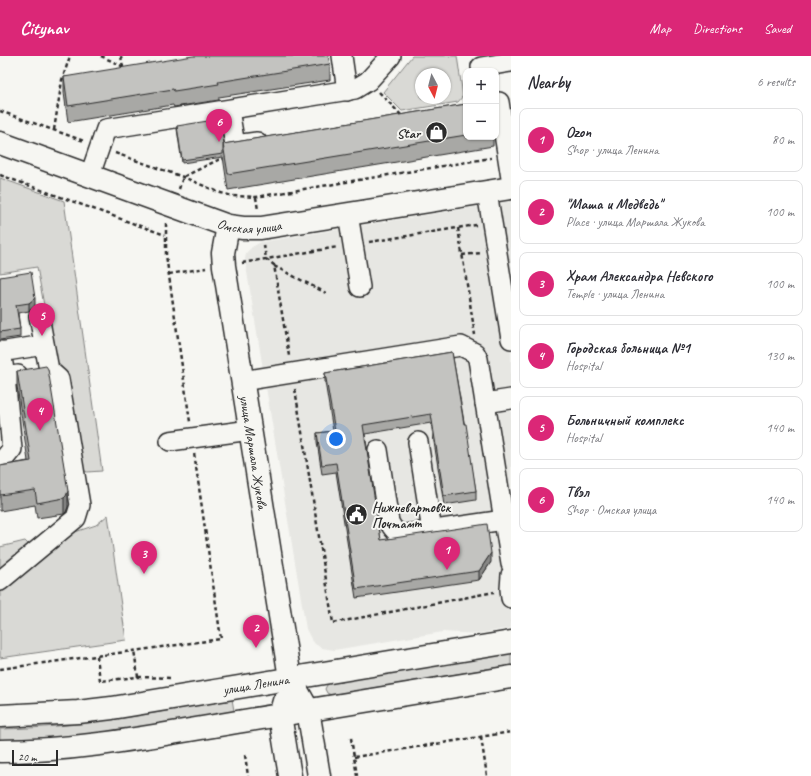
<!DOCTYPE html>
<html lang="en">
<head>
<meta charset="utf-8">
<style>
	:root { --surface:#fff; --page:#f2f2f3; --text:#2b2b33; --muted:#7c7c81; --line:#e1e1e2; --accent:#db2777 }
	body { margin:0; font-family:Caveat,sans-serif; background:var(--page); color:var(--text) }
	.controls { position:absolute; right:12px; top:12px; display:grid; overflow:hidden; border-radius:8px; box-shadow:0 1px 3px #0004 }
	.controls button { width:36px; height:36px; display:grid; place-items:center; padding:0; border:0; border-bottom:1px solid var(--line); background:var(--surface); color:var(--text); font:20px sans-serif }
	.compass { position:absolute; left:415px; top:12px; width:36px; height:36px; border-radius:50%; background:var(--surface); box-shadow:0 1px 3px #0004; rotate:173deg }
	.scale { position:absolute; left:12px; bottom:10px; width:46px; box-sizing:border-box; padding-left:4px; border:2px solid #2b2b2b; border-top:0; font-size:11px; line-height:14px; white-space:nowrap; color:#2b2b2b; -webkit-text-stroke:3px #f6f6f2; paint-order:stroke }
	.you { position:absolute; left:336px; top:383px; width:14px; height:14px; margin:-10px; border:3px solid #fff; border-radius:50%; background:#1a73e8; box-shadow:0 0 0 6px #1a73e833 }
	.badge { display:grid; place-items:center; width:26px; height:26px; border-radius:50%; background:var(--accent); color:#fff; font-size:13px; font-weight:700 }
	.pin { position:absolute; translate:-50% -33px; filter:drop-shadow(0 1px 2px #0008) }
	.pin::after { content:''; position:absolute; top:21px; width:14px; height:12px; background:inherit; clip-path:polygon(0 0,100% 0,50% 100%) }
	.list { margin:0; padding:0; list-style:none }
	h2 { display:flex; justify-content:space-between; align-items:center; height:52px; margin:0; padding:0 16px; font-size:17px }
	h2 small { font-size:13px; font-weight:400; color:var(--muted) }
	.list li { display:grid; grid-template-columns:26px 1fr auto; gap:12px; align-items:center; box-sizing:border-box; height:64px; margin:0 8px 8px; padding:0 8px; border:1px solid var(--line); border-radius:8px }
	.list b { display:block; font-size:15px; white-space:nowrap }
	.list p { margin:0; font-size:13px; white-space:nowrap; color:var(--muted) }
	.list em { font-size:13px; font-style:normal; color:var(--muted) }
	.map { position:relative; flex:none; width:511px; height:720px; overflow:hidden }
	header { display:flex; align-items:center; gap:24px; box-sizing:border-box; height:56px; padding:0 20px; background:var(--accent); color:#fff }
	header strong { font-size:19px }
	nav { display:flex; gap:22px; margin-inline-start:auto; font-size:14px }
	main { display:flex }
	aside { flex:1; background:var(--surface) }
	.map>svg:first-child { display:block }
</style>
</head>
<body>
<header>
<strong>Citynav</strong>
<nav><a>Map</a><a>Directions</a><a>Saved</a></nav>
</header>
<main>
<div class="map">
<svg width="511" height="720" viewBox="0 0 511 720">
	<rect width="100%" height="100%" fill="#f6f6f2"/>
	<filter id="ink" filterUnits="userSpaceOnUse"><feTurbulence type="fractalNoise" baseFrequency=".025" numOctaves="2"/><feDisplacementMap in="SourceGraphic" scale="8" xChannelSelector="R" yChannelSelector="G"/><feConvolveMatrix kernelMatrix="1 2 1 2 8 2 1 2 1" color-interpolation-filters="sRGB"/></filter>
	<g filter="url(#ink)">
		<path fill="#e7e7e3" d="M511,145V572L478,578L443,576L334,594L322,592L315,588L310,581L306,573L245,204L246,197L252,191L261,186Z"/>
		<g fill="#d9d9d5" stroke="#828280" fill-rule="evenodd">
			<path d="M412,0H457L463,40L458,46L402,55L383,36ZM421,18H445V42H421Z"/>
			<path d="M0,122L64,145L102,415L87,416L77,411L51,312L45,255L37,211L0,217Z"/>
			<path d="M108,459L126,584L0,602V530L60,481L96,469Z"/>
			<path d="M25,485L28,488L27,493L0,515V491Z"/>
			<path d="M511,597V609L331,639L327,637L325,633L327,629L332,626Z"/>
			<path d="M232,643L234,655C157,668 79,683 0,684V673C79,672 155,657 232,643Z"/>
		</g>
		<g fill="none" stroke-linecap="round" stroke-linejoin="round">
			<defs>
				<g id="minor">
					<path d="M342,0L347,35"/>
					<path d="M481,11L511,6"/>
					<path d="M499,46L511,122"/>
					<path d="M229,54L235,89L257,86"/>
					<path d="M90,119L106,73L355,33L368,25L391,0"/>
					<path d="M487,136L511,283"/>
					<path d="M348,158L360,231"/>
					<path d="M1,295L5,321L18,319"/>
					<path d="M0,296L44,289"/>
					<path d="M242,325L461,290L475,297L478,303L511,508"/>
					<path d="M485,347L511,343"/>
					<path d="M170,385L250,374"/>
					<path d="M418,386L432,475"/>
					<path d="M378,394L389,466C394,475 397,478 407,478L504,464"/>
					<path d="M0,404H3L12,393L5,321"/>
					<path d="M511,519L510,533L511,542"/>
					<path d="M0,525L76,462L80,449L59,323L49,314L39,260"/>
				</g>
				<g id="major">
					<path id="s1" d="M0,87L228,170L243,172H261L511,132"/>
					<path id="s2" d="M228,170L223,197L224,210L290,622L308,654L319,720"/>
					<path d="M284,645L280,659L290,720"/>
					<path id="s3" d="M0,660L78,656L112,652L511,586"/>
					<path d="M0,695C80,695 158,679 237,666C328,651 420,636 511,621"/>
				</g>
			</defs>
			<use href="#minor" stroke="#2b2b2b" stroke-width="22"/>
			<use href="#major" stroke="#2b2b2b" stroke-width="25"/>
			<g stroke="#2b2b2b" stroke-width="2.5" stroke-dasharray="4 3" stroke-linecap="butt">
				<path d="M101,0L124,11"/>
				<path d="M121,0L123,11"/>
				<path d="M379,36L402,60"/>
				<path d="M0,55L84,85"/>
				<path d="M54,74L62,24L70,0"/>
				<path d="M115,97L183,121L221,137L233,140L256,141L491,102"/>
				<path d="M0,119L165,179"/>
				<path d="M179,133L183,121L218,104L226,102"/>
				<path d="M256,141L258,154"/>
				<path d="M166,167V199L190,366"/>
				<path d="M458,172L475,279"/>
				<path d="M369,186L476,169"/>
				<path d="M264,189L266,203L274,209L289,300"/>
				<path d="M462,199L482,197"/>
				<path d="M242,207L338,191"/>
				<path d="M274,210L326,237"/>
				<path d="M169,218L206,212"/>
				<path d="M295,333L333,567L494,536"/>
				<path d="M97,600L100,625L138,621L134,594"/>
				<path d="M0,613L221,583L194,397"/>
				<path d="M138,621L173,622"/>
				<path d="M481,681L487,720"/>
				<path d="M351,682L357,720"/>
				<path d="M245,699L248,720"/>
				<path d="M354,701L511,676"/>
			</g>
			<use href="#minor" stroke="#f6f6f2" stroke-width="19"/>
			<use href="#major" stroke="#f6f6f2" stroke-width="22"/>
		</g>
		<g fill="#a8a8a5" stroke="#2b2b2b">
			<path d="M330,8V24L219,41V44L174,51L173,49L68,66L64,37V21Z"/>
			<path d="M466,48V81H493V90L228,134L223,101L182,107L177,73V70L224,88Z"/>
			<path d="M0,221L35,250L29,255L18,257L20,273V281L0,284Z"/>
			<path d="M452,296L476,435V444L444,449L431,367L365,378L381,484L491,506L479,524L356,542L336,416L322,418L317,386V377L333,375L325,326V317Z"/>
			<path d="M17,315L68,451L66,456L64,458L37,462L35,449L0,455V410L28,405L17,330Z"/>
		</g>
		<g fill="#888886" stroke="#2b2b2b">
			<path d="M35,242V250L29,255V247Z"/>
			<path d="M68,435V451L66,456L64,458V442Z"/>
			<path d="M491,497V506L479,524V515Z"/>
		</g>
		<g fill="#c3c3c0" stroke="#2b2b2b">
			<path d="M193,0H328L330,8L218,26L219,28L174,35L173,33L68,50L64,21Z"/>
			<path d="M466,48V79L228,118L223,88Z"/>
			<path d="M220,63L224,88H223V98L182,104L177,70Z"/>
			<path d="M31,216L35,242L29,247L16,249L20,273L0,276V221Z"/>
			<path d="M452,296L464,368H466L476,435L444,440L431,358L363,369L381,484L487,468L491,497L479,515L356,533L336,407L322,409L317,377L335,375L325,317Z"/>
			<path d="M46,310L48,313L68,435L66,440L64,442L37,447L35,434L0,439V410L31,405L17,315Z"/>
		</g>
	</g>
	<defs>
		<symbol id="shop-disc" viewBox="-11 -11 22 22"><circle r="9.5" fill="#2b2b2b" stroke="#f6f6f2"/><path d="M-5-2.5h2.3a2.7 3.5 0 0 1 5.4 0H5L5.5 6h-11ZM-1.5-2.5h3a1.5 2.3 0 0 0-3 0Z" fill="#fff"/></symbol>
		<symbol id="civic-disc" viewBox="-11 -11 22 22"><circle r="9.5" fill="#2b2b2b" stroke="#f6f6f2"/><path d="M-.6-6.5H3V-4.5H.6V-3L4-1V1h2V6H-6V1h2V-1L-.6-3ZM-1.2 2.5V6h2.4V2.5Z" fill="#fff"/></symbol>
	</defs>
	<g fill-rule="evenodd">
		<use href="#shop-disc" x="424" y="64" width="25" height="25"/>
		<use href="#civic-disc" x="344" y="446" width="25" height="25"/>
	</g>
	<g text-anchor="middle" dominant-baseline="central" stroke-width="4" stroke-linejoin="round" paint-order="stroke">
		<g font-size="14" font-weight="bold" fill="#2b2b2b" stroke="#f6f6f2" text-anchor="end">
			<text x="420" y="77">Star</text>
			<text x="372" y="451" text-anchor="start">Нижневартовск<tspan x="372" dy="16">Почтамт</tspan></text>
		</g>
		<g font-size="14" fill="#2b2b2b" stroke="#f6f6f2">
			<text stroke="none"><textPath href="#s1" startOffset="264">Омская улица</textPath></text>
			<text stroke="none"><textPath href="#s2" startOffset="229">улица Маршала Жукова</textPath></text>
			<text stroke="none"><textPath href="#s3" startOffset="258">улица Ленина</textPath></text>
		</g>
	</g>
</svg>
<div class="controls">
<button>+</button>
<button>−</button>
</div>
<svg class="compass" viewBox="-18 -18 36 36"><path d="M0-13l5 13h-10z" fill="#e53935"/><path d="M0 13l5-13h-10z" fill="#7c7c81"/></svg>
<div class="scale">20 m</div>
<div class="you"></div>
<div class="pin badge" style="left:447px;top:514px">1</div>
<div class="pin badge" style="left:256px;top:592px">2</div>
<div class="pin badge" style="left:144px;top:518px">3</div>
<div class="pin badge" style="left:40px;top:375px">4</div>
<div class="pin badge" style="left:42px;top:280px">5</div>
<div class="pin badge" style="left:219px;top:86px">6</div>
</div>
<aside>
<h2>Nearby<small>6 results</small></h2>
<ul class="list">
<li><span class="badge">1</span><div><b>Ozon</b><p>Shop · улица Ленина</p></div><em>80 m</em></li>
<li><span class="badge">2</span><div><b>&quot;Маша и Медведь&quot;</b><p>Place · улица Маршала Жукова</p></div><em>100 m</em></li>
<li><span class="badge">3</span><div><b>Храм Александра Невского</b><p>Temple · улица Ленина</p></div><em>100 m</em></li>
<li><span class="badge">4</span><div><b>Городская больница №1</b><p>Hospital</p></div><em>130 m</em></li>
<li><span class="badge">5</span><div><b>Больничный комплекс</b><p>Hospital</p></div><em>140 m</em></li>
<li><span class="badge">6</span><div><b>Твэл</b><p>Shop · Омская улица</p></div><em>140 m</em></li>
</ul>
</aside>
</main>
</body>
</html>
